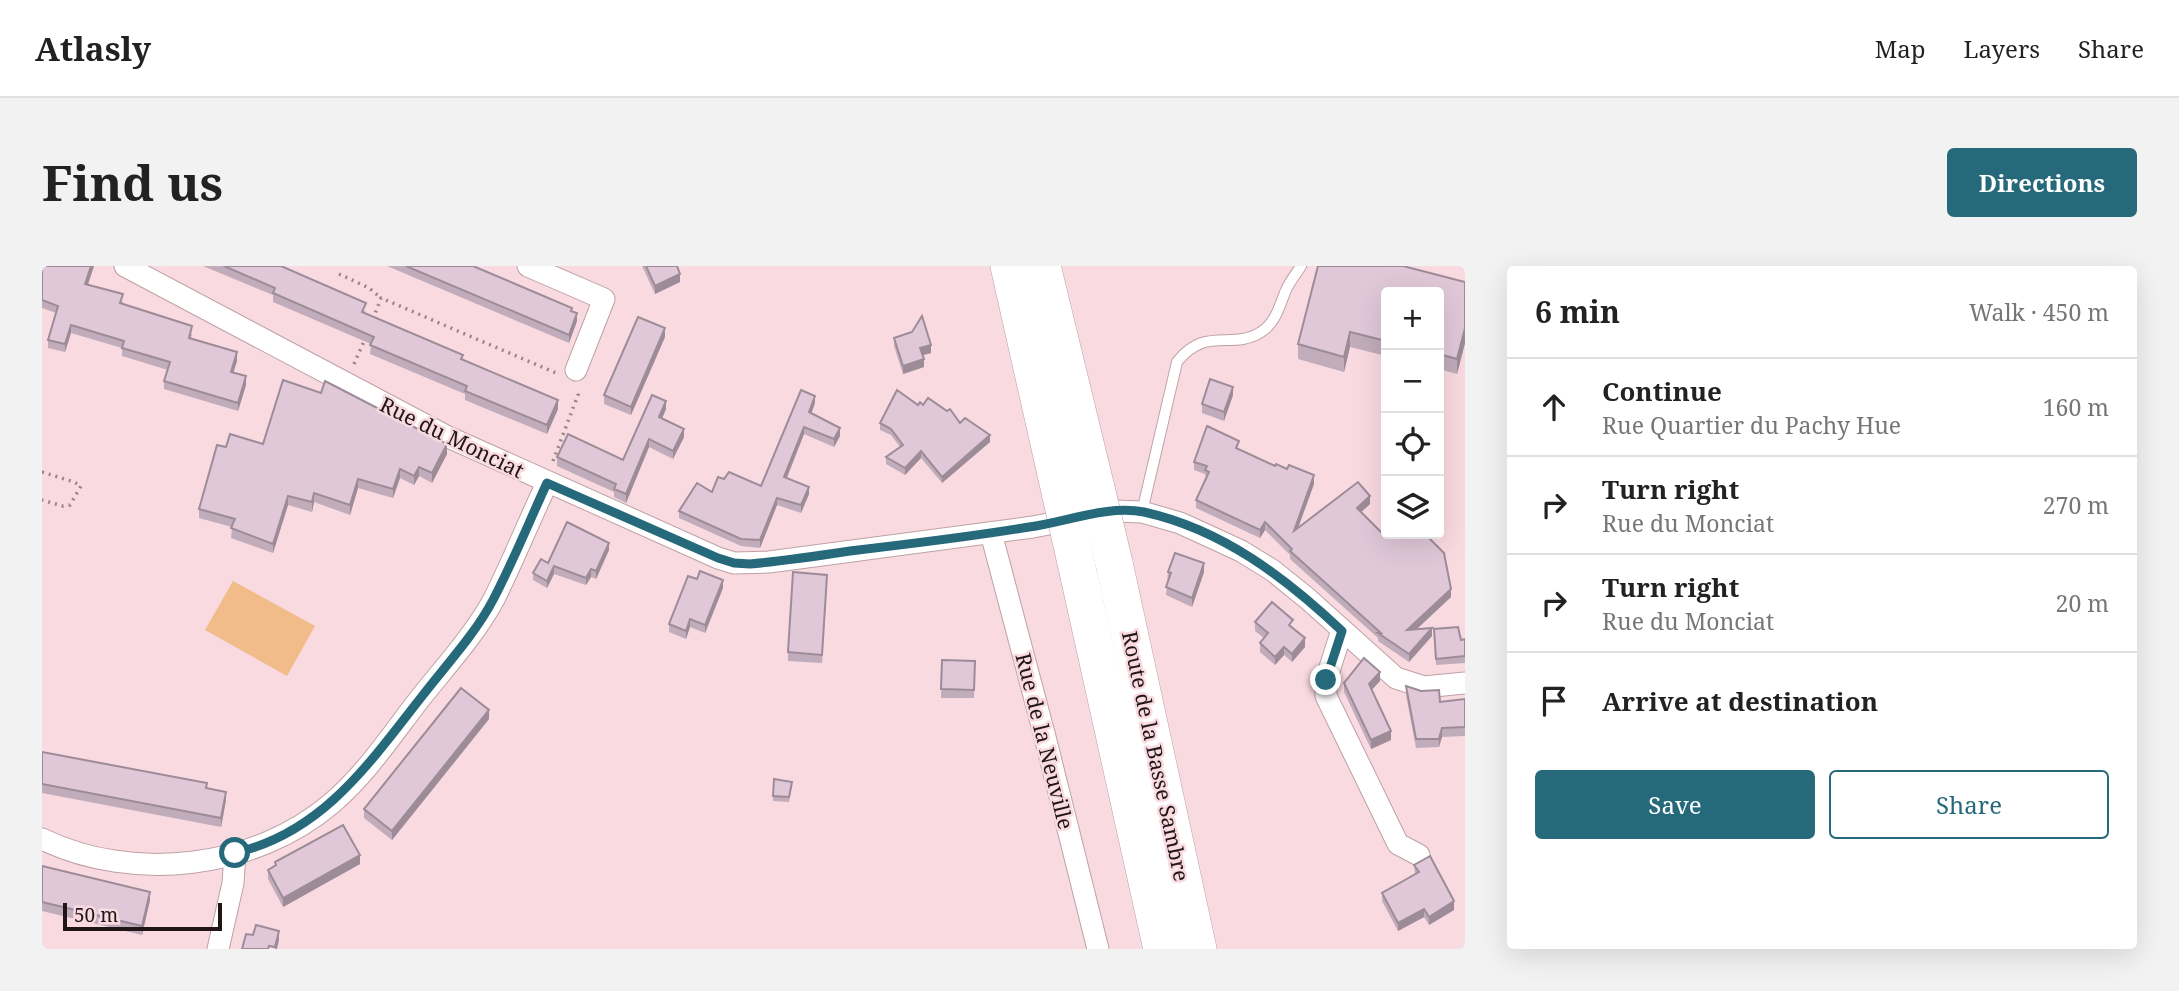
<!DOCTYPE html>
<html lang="en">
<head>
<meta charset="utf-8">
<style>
	:root { --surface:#fff; --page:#f2f2f2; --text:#222; --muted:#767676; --line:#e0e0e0; --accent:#26697b }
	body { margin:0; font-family:"Noto Serif",serif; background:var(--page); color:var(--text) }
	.controls { position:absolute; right:21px; top:21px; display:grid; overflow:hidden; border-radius:7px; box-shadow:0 7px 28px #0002 }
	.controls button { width:63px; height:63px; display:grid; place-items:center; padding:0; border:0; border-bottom:2px solid var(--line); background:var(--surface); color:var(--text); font:35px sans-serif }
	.scale { position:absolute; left:21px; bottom:18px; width:159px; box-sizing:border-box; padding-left:7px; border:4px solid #201618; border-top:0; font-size:19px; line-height:24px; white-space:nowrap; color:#201618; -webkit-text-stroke:5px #f9dae0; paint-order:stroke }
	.stop { position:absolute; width:21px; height:21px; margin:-16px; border:5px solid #26697b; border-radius:50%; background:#fff }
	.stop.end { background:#26697b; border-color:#fff; box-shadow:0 2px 7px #0008 }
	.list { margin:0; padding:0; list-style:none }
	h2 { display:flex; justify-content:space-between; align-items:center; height:91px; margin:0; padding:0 28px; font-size:30px }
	h2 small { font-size:23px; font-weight:400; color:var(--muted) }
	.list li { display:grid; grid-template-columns:46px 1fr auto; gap:21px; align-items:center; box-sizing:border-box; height:98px; padding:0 28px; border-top:2px solid var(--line) }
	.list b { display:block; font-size:26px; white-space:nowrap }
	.list p { margin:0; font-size:23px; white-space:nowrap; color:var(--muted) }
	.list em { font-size:23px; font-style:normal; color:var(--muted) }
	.actions { display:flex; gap:14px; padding:21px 28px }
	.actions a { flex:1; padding:16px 0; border:2px solid var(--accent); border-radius:7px; text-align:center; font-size:24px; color:var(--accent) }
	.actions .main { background:var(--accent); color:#fff }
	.icon { flex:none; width:38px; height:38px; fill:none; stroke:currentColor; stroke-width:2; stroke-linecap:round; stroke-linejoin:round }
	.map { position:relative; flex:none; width:1423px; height:683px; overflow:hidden; border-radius:7px }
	header { display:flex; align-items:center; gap:42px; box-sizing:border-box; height:98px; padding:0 35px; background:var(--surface); border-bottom:2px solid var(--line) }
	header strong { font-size:33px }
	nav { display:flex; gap:38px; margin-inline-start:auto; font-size:24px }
	.intro { display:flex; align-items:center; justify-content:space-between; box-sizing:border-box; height:168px; padding:0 42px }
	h1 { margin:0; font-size:49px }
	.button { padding:18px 32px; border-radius:7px; background:var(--accent); color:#fff; font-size:24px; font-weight:700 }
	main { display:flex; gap:42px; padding:0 42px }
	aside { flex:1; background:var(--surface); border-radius:7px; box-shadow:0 7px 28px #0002 }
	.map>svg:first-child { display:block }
</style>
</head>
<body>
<header>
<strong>Atlasly</strong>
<nav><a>Map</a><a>Layers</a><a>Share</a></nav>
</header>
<div class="intro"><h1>Find us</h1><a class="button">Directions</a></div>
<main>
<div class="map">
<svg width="1423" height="683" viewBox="0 0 1423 683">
	<rect width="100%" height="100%" fill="#f9dae0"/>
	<path fill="#f1bc8a" d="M191,315L273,360L245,410L163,364Z"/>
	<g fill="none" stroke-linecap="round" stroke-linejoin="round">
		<defs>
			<path id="lane" d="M1100,246L1135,96C1164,59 1189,85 1219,66C1234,57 1238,38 1244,24C1248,15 1254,8 1259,0"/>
			<g id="street">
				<path d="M83,0L404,170L676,292L692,297L727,296L991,261L1073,245L1100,246L1138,257L1171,272L1199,285L1230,304L1266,333L1354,412L1382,421L1423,417"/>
				<path d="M486,0L562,33L534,104"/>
				<path d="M949,267L1003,471L1056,683"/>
				<path d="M1300,364L1284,414V430L1356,578L1377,589"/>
				<path d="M0,573C91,617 213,603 290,537C324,508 349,470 376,435C401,403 432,370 452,333C471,295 487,255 505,217"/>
				<path d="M176,683L191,617L193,588"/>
			</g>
			<g id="highway">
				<path d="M967,0L1019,230"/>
				<path d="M1000,0L1054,222"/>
				<path d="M1072,297L1156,683"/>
				<path d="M1037,310L1120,683"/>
			</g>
		</defs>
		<use href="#lane" stroke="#bea1a6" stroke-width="12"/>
		<use href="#street" stroke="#bea1a6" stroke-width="23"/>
		<use href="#highway" stroke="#bea1a6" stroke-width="38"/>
		<g stroke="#998488" stroke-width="3.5" stroke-dasharray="2 5" stroke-linecap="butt">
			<path d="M297,8L327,22L339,32"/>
			<path d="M331,53L339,32L514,107"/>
			<path d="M312,98L323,73"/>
			<path d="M511,195L536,129L535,123"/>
			<path d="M0,206L32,216L39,220L28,239L21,240L0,234"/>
		</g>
		<use href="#lane" stroke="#fff" stroke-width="10"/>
		<use href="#street" stroke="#fff" stroke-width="21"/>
		<use href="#highway" stroke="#fff" stroke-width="37"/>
		<defs>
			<g id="highway-bridge">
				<path d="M1054,222L1072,297"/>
				<path d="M1019,230L1037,310"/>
			</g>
		</defs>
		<use href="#highway-bridge" stroke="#bea1a6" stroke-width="38" stroke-linecap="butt"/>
		<use href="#highway-bridge" stroke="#fff" stroke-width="37"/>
	</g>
	<g fill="#c1acbb">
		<path d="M0,0H52L46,19L81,36V38L150,68L149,73L195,95L191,106L204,119L196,145L122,123V115L126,104L80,90V82L29,67L23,86L6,82V74L14,47L0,42Z"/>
		<path d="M161,0H239L324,46L323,47L421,94L516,143L505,168L423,134V128L328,88L329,78L231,36V29Z"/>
		<path d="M345,0H431L530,45L535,55L527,77Z"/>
		<path d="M600,0H635L638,16L613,28Z"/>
		<path d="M1276,0H1361L1423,16V77L1415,108L1397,103V26H1344V90L1308,81L1302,106L1256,93V78Z"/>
		<path d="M623,71L589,149L562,138V129Z"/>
		<path d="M852,72L889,87L880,89L882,101L861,108L852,80Z"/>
		<path d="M1191,129L1182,155L1160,147V138Z"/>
		<path d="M773,137L769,147L798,170L792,181L762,168L745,212L767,228L759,247L735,239L718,282L699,280L637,252V245L670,226L682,213L719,220Z"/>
		<path d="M876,139L918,157L948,176L900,217L879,192L863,209L844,198V191L858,181L849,169L838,164V157Z"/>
		<path d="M624,143L620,153L642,171L631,193L607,181L584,237L572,231V226L515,200V191L581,194Z"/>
		<path d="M221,178L405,188L390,217L377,210L372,219L358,212L351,232L316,222L308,249L272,236L270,246L246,239L231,287L189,272L190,261L157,252V243L184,181Z"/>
		<path d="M1197,183L1272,218L1256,262L1328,238L1319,246L1343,270L1387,268V272L1409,331L1375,363L1390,370L1367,396L1336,375V372L1248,293V289L1223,264L1218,272L1154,242V234L1164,212L1163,208L1152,204V196Z"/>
		<path d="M567,284L554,313L549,311L544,319L512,308L505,322L491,314V307L506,297Z"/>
		<path d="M1126,306H1162L1150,341L1124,329Z"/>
		<path d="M785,317L780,397L746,395V386Z"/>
		<path d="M681,322L663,367L648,361L644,373L627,366V358Z"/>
		<path d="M1213,356L1251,362L1263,381L1250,396L1242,389L1233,399L1218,386V377L1222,372L1213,365Z"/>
		<path d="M1392,363L1419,374L1423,373V397L1394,399Z"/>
		<path d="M900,394L933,395L932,432H899Z"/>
		<path d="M1338,415L1329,424L1349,474L1329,483L1302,426V417Z"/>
		<path d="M1364,420L1398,436L1423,433V470L1400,471L1397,481L1374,482L1364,429Z"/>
		<path d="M447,453L350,574L322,552V543Z"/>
		<path d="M0,486L165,522L184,534L179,561L0,527Z"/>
		<path d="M732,513L750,520L747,536L731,535Z"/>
		<path d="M233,596L318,598L241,641L226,613V604L233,600Z"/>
		<path d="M1372,599L1412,644L1387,659L1382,651L1356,665L1340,635V627L1373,608Z"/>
		<path d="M0,600L108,634L100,669L0,645Z"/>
	</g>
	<g fill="#9d8c98">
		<path d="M49,0H52L43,26V18Z"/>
		<path d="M638,8V16L613,28V20Z"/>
		<path d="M535,47V55L527,77V69Z"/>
		<path d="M29,59V67L23,86V78Z"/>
		<path d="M623,62V71L589,149V141Z"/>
		<path d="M1423,62V77L1415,108V93Z"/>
		<path d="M1308,66V81L1302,106V91Z"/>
		<path d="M889,79V87L878,90V82Z"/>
		<path d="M195,86V95L189,114V106Z"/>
		<path d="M882,93V101L861,108V100Z"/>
		<path d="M204,110V119L196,145V137Z"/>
		<path d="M1191,121V129L1182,155V146Z"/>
		<path d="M773,130V137L767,154V146Z"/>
		<path d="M516,134V143L505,168V159Z"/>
		<path d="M624,135V143L617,159V151Z"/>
		<path d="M762,161V168L742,218V211Z"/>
		<path d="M798,162V170L792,181V173Z"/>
		<path d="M642,163V171L631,193V185Z"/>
		<path d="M948,169V176L900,217V211Z"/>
		<path d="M607,173V181L584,237V228Z"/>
		<path d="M405,178V188L390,217V207Z"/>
		<path d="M879,185V192L863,209V202Z"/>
		<path d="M377,201V210L372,219V210Z"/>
		<path d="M358,203V212L351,232V223Z"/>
		<path d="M1272,209V218L1252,273V265Z"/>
		<path d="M316,213V222L308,249V239Z"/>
		<path d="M767,221V228L759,247V239Z"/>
		<path d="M272,227V236L270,246V236Z"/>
		<path d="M246,230V239L231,287V278Z"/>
		<path d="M1328,230V238L1315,250V242Z"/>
		<path d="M735,232V239L718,282V274Z"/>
		<path d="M1223,256V264L1218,272V264Z"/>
		<path d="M567,277V284L554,313V305Z"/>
		<path d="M1162,297V306L1150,341V332Z"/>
		<path d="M512,300V308L505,322V315Z"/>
		<path d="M549,303V311L544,319V312Z"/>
		<path d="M681,314V322L663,367V359Z"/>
		<path d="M1409,323V331L1365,372V364Z"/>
		<path d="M648,353V361L644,373V365Z"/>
		<path d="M1390,362V370L1367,396V388Z"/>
		<path d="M1263,372V381L1250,396V388Z"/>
		<path d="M1242,381V389L1233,399V391Z"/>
		<path d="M1338,406V415L1327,427V418Z"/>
		<path d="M447,444V453L350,574V565Z"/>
		<path d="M1400,462V471L1397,481V473Z"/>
		<path d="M1349,465V474L1329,483V474Z"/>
		<path d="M184,526V534L179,561V552Z"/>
		<path d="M318,589V598L241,641V632Z"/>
		<path d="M108,626V634L100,669V660Z"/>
		<path d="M1412,635V644L1387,659V651Z"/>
		<path d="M1382,643V651L1356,665V657Z"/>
		<path d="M237,665V674L235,683H233Z"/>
	</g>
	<g fill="#e0c8d9" stroke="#9d8c98" stroke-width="2">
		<path d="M0,0H49L43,18L81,28L78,37L150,60L147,72L195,86L189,106L204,110L196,137L122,115L128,96L80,82L82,75L29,59L23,78L6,74L16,40L0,34Z"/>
		<path d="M182,0H239L324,37L320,46L421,89L419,93L516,134L505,159L423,125L425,120L328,79L332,71L231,27L233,22Z"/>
		<path d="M364,0H431L530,42L529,45L535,47L527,69Z"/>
		<path d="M604,0H635L638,8L613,20Z"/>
		<path d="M1276,0H1361L1423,16V62L1415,93L1397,88V26H1344V75L1308,66L1302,91L1256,78Z"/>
		<path d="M880,50L889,79L878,82L882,93L861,100L852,72L870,66Z"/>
		<path d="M596,51L623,62L589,141L562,129Z"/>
		<path d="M1168,113L1191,121L1182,146L1160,138Z"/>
		<path d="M241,114L279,127L283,115L405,178L390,207L377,201L372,210L358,203L351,223L316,213L308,239L272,227L270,236L246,230L231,278L189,262L193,253L157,243L175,179L184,181L188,168L221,178Z"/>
		<path d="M759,124L773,130L767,146L798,162L792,173L762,161L742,211L767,221L759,239L735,232L718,274L699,273L637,245L655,217L670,226L676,211L682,213L687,206L719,220Z"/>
		<path d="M855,124L876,139L878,136L881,139L886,132L905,145L908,143L918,157L923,152L948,169L900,211L879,185L863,202L844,191L861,179L849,163L838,157Z"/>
		<path d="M610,129L624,135L617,151L642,163L631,185L607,173L584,228L572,223L574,218L515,191L526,168L581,194Z"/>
		<path d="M1165,160L1197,175L1194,182L1233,200L1234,198L1245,203L1247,199L1272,209L1252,265L1316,216L1328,230L1315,242L1343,270L1345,268H1386L1384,269L1402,287L1409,323L1365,364L1390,362L1367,388L1336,367H1339L1248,285L1250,283L1223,256L1218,264L1154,234L1167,206L1163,204L1165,200L1152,196Z"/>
		<path d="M525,256L567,277L554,305L549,303L544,312L512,300L505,315L491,307L499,293L506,297Z"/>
		<path d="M1133,287L1162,297L1150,332L1124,321L1129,307L1126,306Z"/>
		<path d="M658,305L681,314L663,359L648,353L644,365L627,358L646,310L655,313Z"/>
		<path d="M751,306L785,309L780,389L746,386Z"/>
		<path d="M1230,336L1251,354L1247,359L1263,372L1250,388L1242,381L1233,391L1218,377L1226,367L1213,356Z"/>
		<path d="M1416,361L1419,374L1423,373V390L1394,393L1392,363Z"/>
		<path d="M1322,392L1338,406L1327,418L1349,465L1329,474L1302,417Z"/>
		<path d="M900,394L933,395L932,424L899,423Z"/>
		<path d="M1364,420L1379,425L1397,424L1398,436L1423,433V461L1400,462L1397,473H1374Z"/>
		<path d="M419,422L447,444L350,565L322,543Z"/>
		<path d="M0,486L165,517L164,522L184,526L179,552L0,518Z"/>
		<path d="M732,513L750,516L747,531L731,530Z"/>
		<path d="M301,559L318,589L241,632L226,604L234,599L233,596Z"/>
		<path d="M1388,590L1412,635L1387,651L1382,643L1356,657L1340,627L1377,606L1372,599Z"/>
		<path d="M0,600L108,626L100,660L0,636Z"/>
		<path d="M214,659L237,665L233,681L227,680L226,683H200L204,668L211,669Z"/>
	</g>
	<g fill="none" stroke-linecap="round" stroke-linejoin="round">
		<path stroke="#26697b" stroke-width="9" d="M193,587C282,566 328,496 381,429C405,398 433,368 451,334C471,296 487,256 505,217L676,292L692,297L708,298C742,295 775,290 808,285C868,278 928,271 987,261C1024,256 1065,239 1102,246C1180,263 1244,312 1300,365L1284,414"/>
	</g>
	<g text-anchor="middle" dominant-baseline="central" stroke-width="5" stroke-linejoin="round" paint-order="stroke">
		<g font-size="21" fill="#201618" stroke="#f9dae0">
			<text transform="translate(410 171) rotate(26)">Rue du Monciat</text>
			<text transform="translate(1003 475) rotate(76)">Rue de la Neuville</text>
			<text transform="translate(1114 490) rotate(78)">Route de la Basse Sambre</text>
		</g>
	</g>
</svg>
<div class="controls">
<button>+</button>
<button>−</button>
<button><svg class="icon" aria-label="locate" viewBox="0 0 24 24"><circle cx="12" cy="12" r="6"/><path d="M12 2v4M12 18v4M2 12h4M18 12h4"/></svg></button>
<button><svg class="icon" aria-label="layers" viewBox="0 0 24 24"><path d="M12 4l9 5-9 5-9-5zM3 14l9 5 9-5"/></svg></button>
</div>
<div class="scale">50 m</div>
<div class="stop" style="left:193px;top:587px"></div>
<div class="stop end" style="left:1284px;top:414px"></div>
</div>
<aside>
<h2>6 min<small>Walk · 450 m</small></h2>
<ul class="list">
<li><svg class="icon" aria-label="ahead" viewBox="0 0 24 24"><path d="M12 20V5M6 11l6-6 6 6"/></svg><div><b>Continue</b><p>Rue Quartier du Pachy Hue</p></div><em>160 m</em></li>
<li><svg class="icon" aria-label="right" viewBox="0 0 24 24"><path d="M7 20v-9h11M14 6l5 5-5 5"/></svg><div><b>Turn right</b><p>Rue du Monciat</p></div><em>270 m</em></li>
<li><svg class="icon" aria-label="right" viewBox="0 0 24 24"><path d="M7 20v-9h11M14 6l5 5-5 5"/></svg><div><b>Turn right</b><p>Rue du Monciat</p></div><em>20 m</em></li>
<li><svg class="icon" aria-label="arrive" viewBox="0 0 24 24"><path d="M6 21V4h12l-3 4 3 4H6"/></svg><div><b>Arrive at destination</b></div></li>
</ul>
<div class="actions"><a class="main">Save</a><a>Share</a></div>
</aside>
</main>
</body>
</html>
